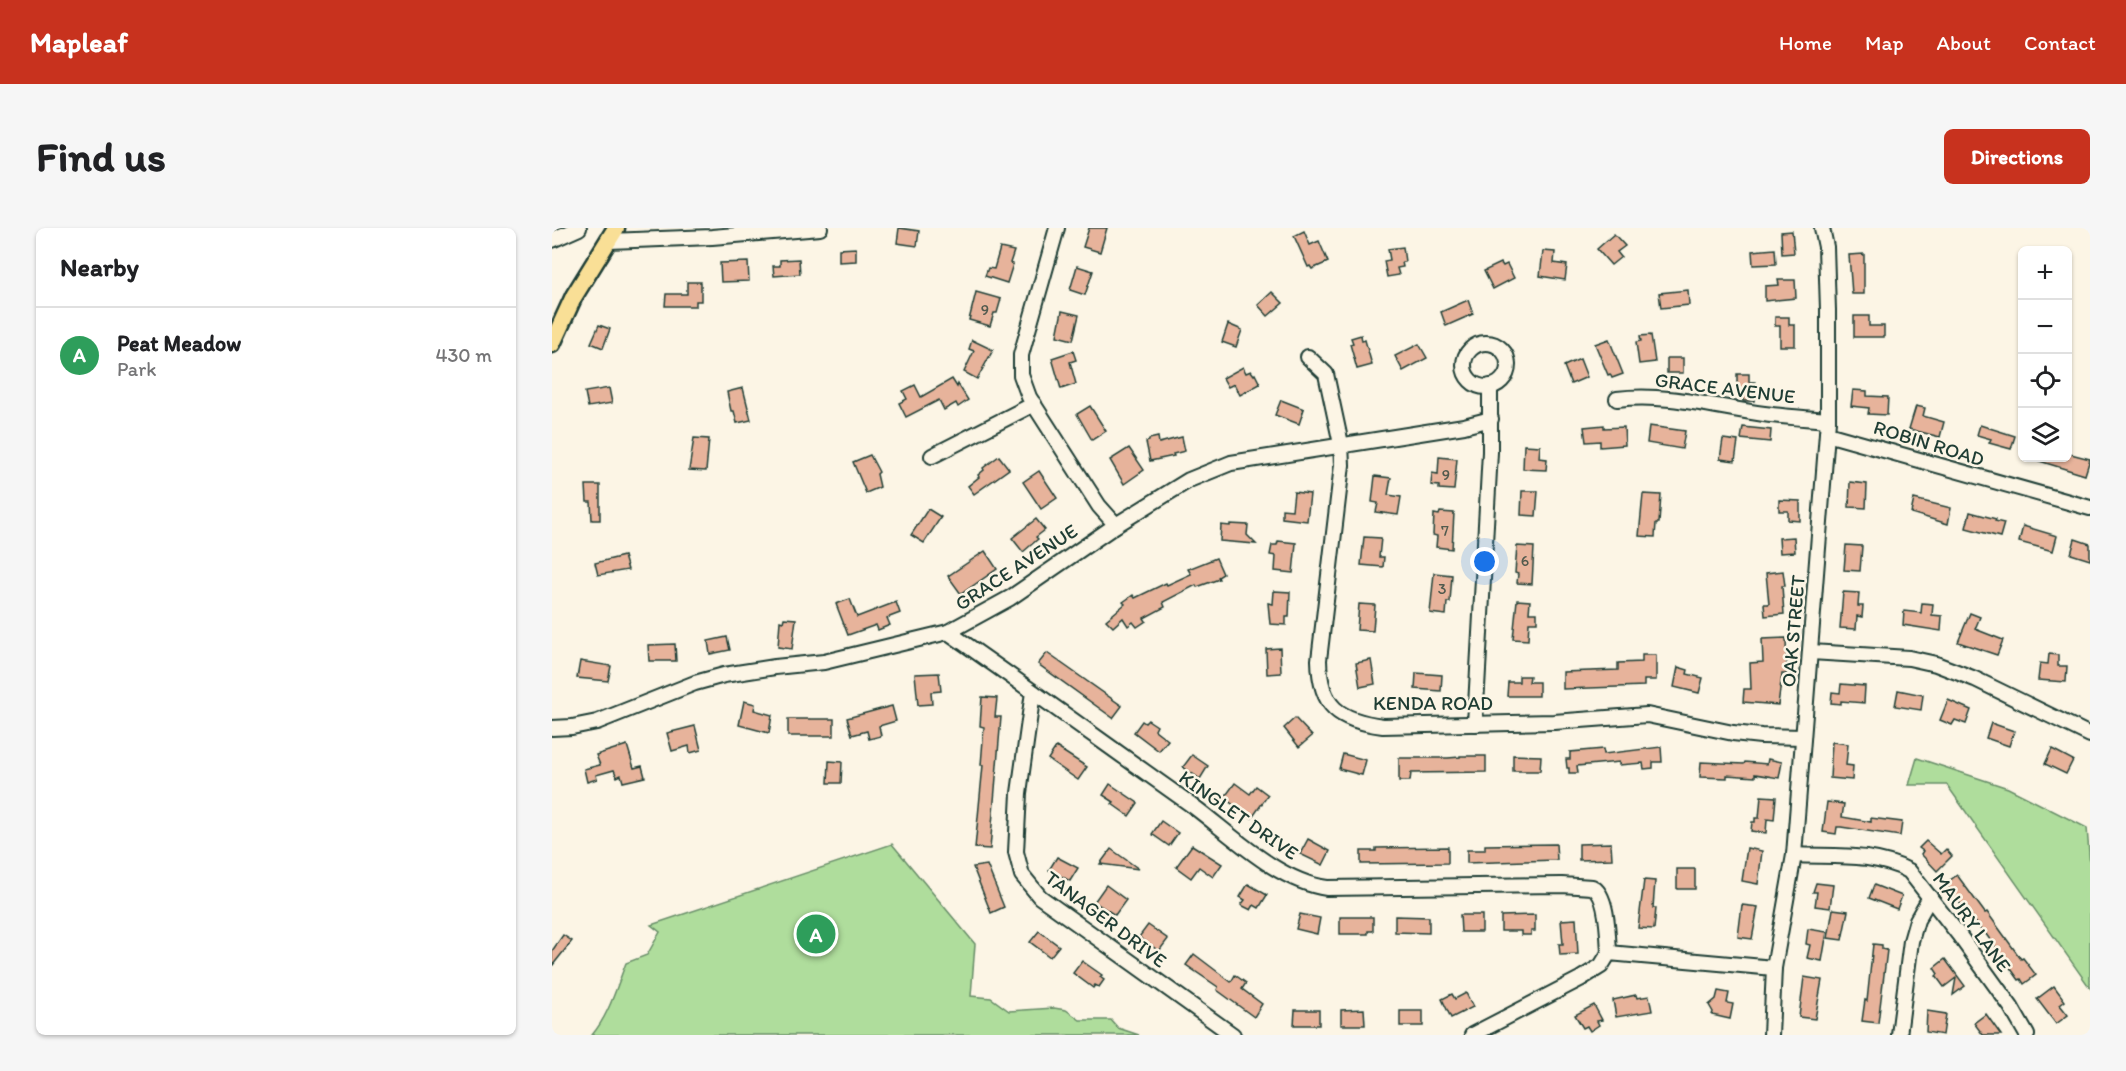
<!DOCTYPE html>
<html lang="en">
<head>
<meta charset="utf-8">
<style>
	:root { --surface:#fff; --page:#f6f6f6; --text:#202124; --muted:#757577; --line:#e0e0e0; --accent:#c8321e }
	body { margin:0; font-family:Itim,sans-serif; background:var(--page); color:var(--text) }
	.controls { position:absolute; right:18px; top:18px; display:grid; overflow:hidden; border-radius:9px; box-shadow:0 2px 4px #0004 }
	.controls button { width:54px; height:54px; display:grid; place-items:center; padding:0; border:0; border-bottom:2px solid var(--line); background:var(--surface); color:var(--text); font:30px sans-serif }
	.you { position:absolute; left:933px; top:334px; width:21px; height:21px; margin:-15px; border:4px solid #fff; border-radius:50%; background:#1a73e8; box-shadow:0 0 0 9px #1a73e833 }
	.badge { display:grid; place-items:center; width:39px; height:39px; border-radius:50%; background:var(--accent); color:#fff; font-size:20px; font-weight:700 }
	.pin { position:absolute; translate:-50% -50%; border:3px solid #fff; box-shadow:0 2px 6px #0006 }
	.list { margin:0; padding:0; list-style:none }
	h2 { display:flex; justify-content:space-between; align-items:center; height:78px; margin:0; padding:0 24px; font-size:26px }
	h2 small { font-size:20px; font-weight:400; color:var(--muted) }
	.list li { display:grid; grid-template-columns:39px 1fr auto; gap:18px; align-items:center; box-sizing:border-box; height:96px; padding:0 24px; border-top:2px solid var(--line) }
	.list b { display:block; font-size:22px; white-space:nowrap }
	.list p { margin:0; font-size:20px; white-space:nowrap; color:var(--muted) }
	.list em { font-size:20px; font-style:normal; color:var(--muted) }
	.icon { flex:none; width:33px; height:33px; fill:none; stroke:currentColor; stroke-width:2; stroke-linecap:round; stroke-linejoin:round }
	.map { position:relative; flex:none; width:1538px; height:807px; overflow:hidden; border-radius:9px }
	header { display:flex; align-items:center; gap:36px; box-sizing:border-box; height:84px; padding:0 30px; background:var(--accent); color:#fff }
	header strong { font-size:28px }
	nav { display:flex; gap:33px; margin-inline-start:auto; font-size:21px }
	.intro { display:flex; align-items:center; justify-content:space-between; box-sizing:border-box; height:144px; padding:0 36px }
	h1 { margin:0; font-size:42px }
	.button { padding:15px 27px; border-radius:9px; background:var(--accent); color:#fff; font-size:21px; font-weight:700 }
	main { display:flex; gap:36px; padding:0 36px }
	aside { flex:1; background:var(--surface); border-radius:9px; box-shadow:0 2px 4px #0004 }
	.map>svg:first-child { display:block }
</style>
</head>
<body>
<header>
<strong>Mapleaf</strong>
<nav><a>Home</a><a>Map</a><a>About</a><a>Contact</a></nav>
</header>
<div class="intro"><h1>Find us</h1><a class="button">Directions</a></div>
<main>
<aside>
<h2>Nearby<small></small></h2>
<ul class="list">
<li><span class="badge" style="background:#2e9e5b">A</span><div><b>Peat Meadow</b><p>Park</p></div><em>430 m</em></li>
</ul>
</aside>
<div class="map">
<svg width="1538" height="807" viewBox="0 0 1538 807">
	<rect width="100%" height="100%" fill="#fcf5e5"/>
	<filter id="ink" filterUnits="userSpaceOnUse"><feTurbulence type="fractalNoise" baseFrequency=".0167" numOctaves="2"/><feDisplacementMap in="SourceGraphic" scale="12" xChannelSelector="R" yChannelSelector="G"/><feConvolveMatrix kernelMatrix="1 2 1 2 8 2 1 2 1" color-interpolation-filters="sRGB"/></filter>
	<g filter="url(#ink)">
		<g fill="#afdd9c" stroke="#678d68" stroke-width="1.5">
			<path d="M1365,530L1456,560L1535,600L1538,638V760L1395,557H1357Z"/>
			<path d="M340,616L423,716L419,768L439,770L457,783L502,780L514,782L528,792H559L566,800L587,807H40C57,787 64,760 74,735L95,727L108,704L99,697Z"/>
		</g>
		<g fill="#e7b39b" stroke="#1f3d34" stroke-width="1.5">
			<path d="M347,0L367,3L365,18L345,15Z"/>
			<path d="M537,0H555L548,24L531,19Z"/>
			<path d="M752,3L758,17L767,13L776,34L760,41L758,38L756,39L742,8Z"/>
			<path d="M1240,3L1242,25L1230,26L1229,4Z"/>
			<path d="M1062,6L1073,18L1065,24L1069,29L1059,37L1045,21Z"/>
			<path d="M851,19L853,34H850L851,39L845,40L847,47L835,49L832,33L838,32L836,21Z"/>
			<path d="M304,20V33L287,34V21Z"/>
			<path d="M448,20L462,23L458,35L461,36L455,55L433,48L436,40L442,41Z"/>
			<path d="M1223,21L1224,36L1201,37L1200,23Z"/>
			<path d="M991,23L1003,24L1002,35L1015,37L1013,52L988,48Z"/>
			<path d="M1312,26V66H1300L1297,27Z"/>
			<path d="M247,31L248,46L222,48L221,38H228V32Z"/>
			<path d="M196,34L197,53L169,54L168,35Z"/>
			<path d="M949,35L951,38L955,36L962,50L941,61L932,43Z"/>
			<path d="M525,38L541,43L533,67L518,62Z"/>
			<path d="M1226,52H1243L1244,70L1213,73V58L1227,57Z"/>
			<path d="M135,54H149V73H144V78H113L114,66H135Z"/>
			<path d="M1136,62L1137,77L1109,80L1107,65Z"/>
			<path d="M424,64L449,71L445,85H442L438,98L417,92Z"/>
			<path d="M720,64L731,75L716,88L706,77Z"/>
			<path d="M916,72L921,86L894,98L889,84Z"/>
			<path d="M510,83L527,87L521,112L505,108Z"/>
			<path d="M1302,88H1317V98H1332V109H1302Z"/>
			<path d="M1223,89H1237V97H1243V118H1228V98H1223Z"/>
			<path d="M676,96L690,102L684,119L670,114Z"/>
			<path d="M47,97L58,101L51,120L39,115Z"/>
			<path d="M809,107L810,113L813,112L820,137L805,141L798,116L801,115L799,110Z"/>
			<path d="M1099,107L1103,134L1087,136L1084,114L1089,113L1088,108Z"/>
			<path d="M1057,111L1071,146L1060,150L1058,146L1056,147L1043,116Z"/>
			<path d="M420,112L441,122L425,151L412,144L422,123L417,121Z"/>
			<path d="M867,116L875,130L851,143L843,128Z"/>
			<path d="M521,123L524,132L518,134L524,156L509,161L500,130Z"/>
			<rect x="1115" y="130" width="16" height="15"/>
			<path d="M1028,131L1035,149L1019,156L1012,138Z"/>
			<path d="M691,139L694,145L699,143L702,147L703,146L708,156L688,167L682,156L676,159L671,150Z"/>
			<path d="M1185,146H1197V154H1203L1202,173H1191V166H1187V164H1185Z"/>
			<path d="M400,151L405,159L406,156L416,172L406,179L404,175L392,182L387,172L354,189L347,175L355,171L351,163L363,157L369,169Z"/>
			<path d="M57,160L60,175L36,179L33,164Z"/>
			<path d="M191,160L199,192L185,195L182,183H179L175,164Z"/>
			<path d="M1301,162L1315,163V168L1336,169L1335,187L1316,186L1317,180L1299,178Z"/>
			<path d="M729,172L752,181L747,196L723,187Z"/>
			<path d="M538,178L554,203L540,212L525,186Z"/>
			<path d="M1364,178L1373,180L1371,188L1392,194L1388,209L1357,201Z"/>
			<path d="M1052,197V200L1072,199L1073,217L1048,219V213L1034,214L1032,199Z"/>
			<path d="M1428,197L1463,208L1459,221L1437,215L1439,211L1425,207Z"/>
			<path d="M1097,198L1133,203L1130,221L1095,215Z"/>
			<path d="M1191,199L1219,202L1218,214L1189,211Z"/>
			<path d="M606,209L607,215L630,209L633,223L621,226L622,228L598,233L594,214L597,213V211Z"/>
			<path d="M142,210L157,211L154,243L137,242Z"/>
			<path d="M1171,211L1186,213L1183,233L1168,231Z"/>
			<path d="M972,217L988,218L987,230L995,231L994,242L971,241Z"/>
			<path d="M577,220L592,242L572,256L558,232Z"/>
			<path d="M1515,225L1538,231L1533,247L1484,232V230H1515Z"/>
			<path d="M318,227L327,244L325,246L328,259L314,265L301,234Z"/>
			<path d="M447,228L457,241L422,266L416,258L427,249L426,247L432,242L431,240Z"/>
			<path d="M887,229L905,231L902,262L887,261V258L879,257L880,245L886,246Z"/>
			<path d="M487,243L505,270L489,281L471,254Z"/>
			<path d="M823,248L839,250L836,267L849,269L846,287L824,284L826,275L820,274Z"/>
			<path d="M1298,254L1315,256L1314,280L1297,279Z"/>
			<path d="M34,257H48V292H40L39,274H35Z"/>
			<path d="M970,263H986L984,288L969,287Z"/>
			<path d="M742,264L758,266L755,293L730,290V281L740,282Z"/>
			<path d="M1091,266L1109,267L1107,295H1104L1103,309L1087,308Z"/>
			<path d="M1362,271L1399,280L1396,296L1359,285Z"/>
			<path d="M1227,272L1248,273V293L1236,292V283H1227Z"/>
			<path d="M376,281L389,289L372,315L359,307Z"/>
			<path d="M888,284L902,285L900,321L884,319L885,308L881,307L882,286L887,287Z"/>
			<path d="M1418,284L1444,291L1443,293L1452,295L1448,309L1414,300Z"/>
			<path d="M484,291L493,302L484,309L486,311L471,324L460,310Z"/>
			<path d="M678,296L696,297L695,307L704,316L668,313L669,297L678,298Z"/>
			<path d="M1471,298L1505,308L1501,323L1467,314Z"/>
			<path d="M812,309L829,310L827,329H832L831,339L809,337Z"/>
			<path d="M1242,309L1243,324L1228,325L1227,310Z"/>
			<path d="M1523,311L1538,316V332L1519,326Z"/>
			<path d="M726,313L744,315L741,345L723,343L724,328L718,327L720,317H725Z"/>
			<path d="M1294,317L1310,318L1308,343L1292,342Z"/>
			<path d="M965,318L982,319L980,356L965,355L966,346L963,345Z"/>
			<path d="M433,323L445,341L409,366L396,348Z"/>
			<path d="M72,328L76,342L46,347L43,335Z"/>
			<path d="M664,330L671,346L666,349L667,351L645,359L644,357L611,374L613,379L592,390L594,393L585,399L581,394L576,398L571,390L561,399L554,392L573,376L571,374L581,367L583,370L614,355L615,357L639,346L636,341Z"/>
			<path d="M1231,343L1233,358H1230L1232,386L1213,388L1212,376H1217L1214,345Z"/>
			<path d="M882,345L900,347L898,374H895L894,387L878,385Z"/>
			<path d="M722,363L738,364L737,389H734V397L718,396L716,375L721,376Z"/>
			<path d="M1291,364L1307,365L1306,378H1311L1310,389L1305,388L1304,401L1288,400Z"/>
			<path d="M298,371L305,389L344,374L348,385L335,390L338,397L326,402L324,397L296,407L284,376Z"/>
			<path d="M965,372L978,373L977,385H985V394H977L976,412L961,411Z"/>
			<path d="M1370,375L1381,376L1380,387L1390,388L1389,403L1351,397L1352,383L1369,385Z"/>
			<path d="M807,376L823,377L821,403L805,402Z"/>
			<path d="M1418,385L1428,389L1423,401L1451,412L1445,427L1406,414Z"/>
			<path d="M232,390L244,391L240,421L226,419L228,393L231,394Z"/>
			<path d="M175,409L178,422L158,426L156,413Z"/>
			<path d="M1234,410L1235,446H1230L1226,477L1191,474L1192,461H1199L1198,435L1211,434L1210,411Z"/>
			<path d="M123,416L124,433H97L96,417Z"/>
			<path d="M728,420L729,445L715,446L714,421Z"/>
			<path d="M495,425L570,478L561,490L486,436Z"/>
			<path d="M1497,426L1506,427V438H1515L1514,454L1486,452L1488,435L1496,436Z"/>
			<path d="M1090,427H1104V452H1092V458L1011,461V444L1066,442V435L1090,434Z"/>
			<path d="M819,432L823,456L808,459L804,435Z"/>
			<path d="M28,433L59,438L56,453L25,450Z"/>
			<path d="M1126,439L1136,442L1135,446L1151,450L1147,465L1122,459Z"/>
			<path d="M387,445L389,463L379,464L380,476L366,477L363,446Z"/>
			<path d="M864,445L890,447L889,463L863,461Z"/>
			<path d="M967,448H978L977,454H987V468H955L956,454H967Z"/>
			<path d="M1289,456L1313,458L1312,475L1289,473V476L1279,475L1280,464L1288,465Z"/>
			<path d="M1346,462L1371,467L1369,482L1343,478Z"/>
			<path d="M430,469L445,470L443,489H449L438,621L423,620L431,537H429L432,499L428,498Z"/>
			<path d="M1396,472L1419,482L1414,496L1403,492L1400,497L1388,492Z"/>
			<path d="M192,473L203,476L202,482L220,487L217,505L187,497Z"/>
			<path d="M340,478L344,493L327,498L329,508L317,511L315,503L300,507L295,490Z"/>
			<path d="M743,490L760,508L747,519L732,500Z"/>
			<rect x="236" y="491" width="46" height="17"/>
			<path d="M596,492L605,498L603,502L616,512L607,523L582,504L590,493L593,495Z"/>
			<path d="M1439,495L1462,503L1457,518L1434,510Z"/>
			<path d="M143,498L149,522L138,525L137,518L120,523L115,505Z"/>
			<path d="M1280,514L1296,516L1294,537L1301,538L1300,552L1278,550Z"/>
			<path d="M75,517L82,540L90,538L93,549L71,554L69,547L65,549L62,542L44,547L45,551L35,554L32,541L48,537L44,527Z"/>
			<path d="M504,519L535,539L526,552L496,531Z"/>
			<path d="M1109,519L1110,534H1101V540L1092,541L1091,535L1067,537V534L1025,538L1026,545H1017V540H1015L1014,531H1018V524L1051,521L1052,526Z"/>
			<path d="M1500,521L1521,532L1514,546L1493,536Z"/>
			<path d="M791,526L814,532L810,547L787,541Z"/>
			<path d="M640,527L656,538L648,551L631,539Z"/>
			<path d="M961,527L989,528L988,543H961Z"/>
			<path d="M908,528H934V544L859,545L858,553H847V530H896L908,529Z"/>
			<path d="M1216,531L1230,534L1227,550L1203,546V549L1175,547V550L1148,549L1149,534L1192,536L1193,534L1215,536Z"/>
			<path d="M277,533L290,534L289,555H276Z"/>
			<path d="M683,555L698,566L704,558L716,567L700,590L672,570Z"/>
			<path d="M558,556L586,575L577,588L560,576L562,574L551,567Z"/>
			<path d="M1209,568L1224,569L1222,592L1215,591L1214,605L1199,603L1200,594H1203V590H1207Z"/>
			<path d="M1275,574L1292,576L1290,589L1319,594V590L1350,594L1348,608L1289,599H1285L1284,606L1271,604Z"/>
			<path d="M609,593L626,605L617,618L600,606Z"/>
			<path d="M756,611L778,623L771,637L748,626Z"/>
			<path d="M1374,613L1389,626L1394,621L1400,628L1385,643L1369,626L1371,623L1367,620Z"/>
			<path d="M1059,615L1060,631L1027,632V616Z"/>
			<path d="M1004,616L1005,632L915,635V622H933V617Z"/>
			<path d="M640,617L670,636L661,649L647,639L639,650L624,639Z"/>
			<path d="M896,619V635L809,636V623H824V620Z"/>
			<path d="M1195,620L1210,623L1206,656L1190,653Z"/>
			<path d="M559,621L587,641L548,636Z"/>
			<path d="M505,629L526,640L518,653L497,642Z"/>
			<path d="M435,637L452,679L439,685L421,639Z"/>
			<rect x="1125" y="641" width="18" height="20"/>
			<path d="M1405,647L1433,685L1435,684L1469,731L1471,730L1484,747L1472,756L1469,751L1467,752L1431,702L1430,703L1415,683H1414L1393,656Z"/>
			<path d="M1092,652L1103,653L1101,680H1104L1102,701L1086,700Z"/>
			<path d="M1264,655L1281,657L1278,680L1263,678L1265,664H1261Z"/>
			<path d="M696,656L715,667L707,680L702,677L699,682L689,677L693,672L688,669Z"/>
			<path d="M554,657L574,672L563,687L542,674Z"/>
			<path d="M1322,657L1350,668L1345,681L1317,670Z"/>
			<path d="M1190,677L1206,679L1200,711L1186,709Z"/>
			<path d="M1281,681L1296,683L1290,712L1276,710Z"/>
			<path d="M748,686L768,690L765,706L744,701Z"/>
			<path d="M908,687H930V704H909Z"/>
			<path d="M983,687V703H979V707H969V703H949V688Z"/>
			<path d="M843,688L877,689V705L843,704Z"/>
			<path d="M788,689H821V703H816V706H788Z"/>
			<path d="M1024,691L1026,726L1008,727L1007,716H1011L1009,692Z"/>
			<path d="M596,697L616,711L607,723L587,709Z"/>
			<path d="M1256,701L1275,704L1270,733L1255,730L1258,717L1254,716Z"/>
			<path d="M487,703L507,718L498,729L478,714Z"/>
			<path d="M11,707L20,713L0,738V723Z"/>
			<path d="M1321,716L1330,717V721L1335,722L1326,795L1310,793L1313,772L1315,773Z"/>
			<path d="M642,726L679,754L683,747L694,755L690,761L710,776L702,789L665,762L666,759L634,737Z"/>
			<path d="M1393,731L1413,758L1401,767L1404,750L1392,759L1384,748L1386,746L1382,740Z"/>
			<path d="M530,733L550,747L548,749L552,752L547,759L543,757L541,760L521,745Z"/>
			<path d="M1252,749L1270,752L1263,791L1247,789Z"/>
			<path d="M1502,758L1513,773L1508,777L1516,787L1504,796L1485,771Z"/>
			<path d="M1166,763L1177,765L1175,775L1181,776L1178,791L1160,787L1161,784L1157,777L1164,771Z"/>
			<path d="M914,765L921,779L899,790L890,771L900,766L903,771Z"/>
			<path d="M1084,767L1085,770L1097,768L1100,783L1064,789L1061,772Z"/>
			<path d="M1042,777L1050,792L1045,793L1047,797L1038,803L1035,798L1031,800L1023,787Z"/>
			<path d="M812,781L813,797H789V782Z"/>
			<path d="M743,782H767V797H742Z"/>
			<rect x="848" y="783" width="23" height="15"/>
			<path d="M1375,783L1394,786L1391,807L1374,804Z"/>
			<path d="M1434,786L1449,807H1431L1422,795Z"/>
		</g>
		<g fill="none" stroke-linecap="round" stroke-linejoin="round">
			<defs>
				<g id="minor">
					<path d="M505,0L469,127V147L477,169L547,278L564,297"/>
					<path d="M0,12L27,0"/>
					<path d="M57,13L160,9L268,0"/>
					<circle cx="934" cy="137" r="22"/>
					<path d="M756,129L774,146L789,216L790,237L767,432C768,479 786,492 831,498L1002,494L1095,487L1181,505L1209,508L1251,509"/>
					<path d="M1065,171C1115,165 1162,179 1212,186C1233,189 1255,190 1276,192"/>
					<path d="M1275,206L1538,280"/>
					<path d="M380,228L482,176"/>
					<path d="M396,404C478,461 559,520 641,578C680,607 725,653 775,660L1010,657L1040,659C1056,666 1056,709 1057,725"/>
					<path d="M1259,424L1357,430L1384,436L1423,451L1538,507"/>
					<path d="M481,464L467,565L464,624L470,647L488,669L681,807"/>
					<path d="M923,496L938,224V158"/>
					<path d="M0,500L20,499L45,494L143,455L172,447L223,439L272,434L396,404L458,370L564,297L637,252L679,235L912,198L939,191"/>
					<path d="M1242,627C1280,629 1322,624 1357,643L1407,707L1459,779L1475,807"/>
					<path d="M920,807L1028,751L1049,738L1057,725L1222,740"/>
					<path d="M1219,807L1222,740L1242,627L1276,192V82L1274,19L1270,0"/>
					<path d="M1347,807L1359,713L1365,692L1378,669"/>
				</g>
				<path id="major" d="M0,116L22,68L64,0"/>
			</defs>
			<use href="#minor" stroke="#1f3d34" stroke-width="18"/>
			<use href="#major" stroke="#1f3d34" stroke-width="21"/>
			<use href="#minor" stroke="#fcf5e5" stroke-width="14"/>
			<use href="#major" stroke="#f9df96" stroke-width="16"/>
		</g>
	</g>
	<g text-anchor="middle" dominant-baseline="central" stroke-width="5" stroke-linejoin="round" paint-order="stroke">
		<g font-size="16" fill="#515a4e">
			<text x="433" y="81">9</text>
			<text x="894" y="246">9</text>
			<text x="893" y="302">7</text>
			<text x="973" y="332">6</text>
			<text x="890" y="360">3</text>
		</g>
		<g font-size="20" fill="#1f3d34" stroke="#fcf5e5">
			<text transform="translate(1173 160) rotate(7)">GRACE AVENUE</text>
			<text transform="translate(1377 215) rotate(17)">ROBIN ROAD</text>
			<text transform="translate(464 339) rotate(-33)">GRACE AVENUE</text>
			<text transform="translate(1241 403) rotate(-85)">OAK STREET</text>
			<text x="881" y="475">KENDA ROAD</text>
			<text transform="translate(687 587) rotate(35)">KINGLET DRIVE</text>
			<text transform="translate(554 691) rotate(37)">TANAGER DRIVE</text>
			<text transform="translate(1420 694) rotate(54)">MAURY LANE</text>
		</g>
	</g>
</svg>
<div class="controls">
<button>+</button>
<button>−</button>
<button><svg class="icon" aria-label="locate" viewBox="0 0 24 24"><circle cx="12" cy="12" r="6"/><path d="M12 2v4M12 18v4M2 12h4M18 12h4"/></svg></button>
<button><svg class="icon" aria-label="layers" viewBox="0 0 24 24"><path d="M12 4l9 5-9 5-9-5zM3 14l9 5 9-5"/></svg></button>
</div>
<div class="you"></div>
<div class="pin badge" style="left:264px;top:706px;background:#2e9e5b">A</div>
</div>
</main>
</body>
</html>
